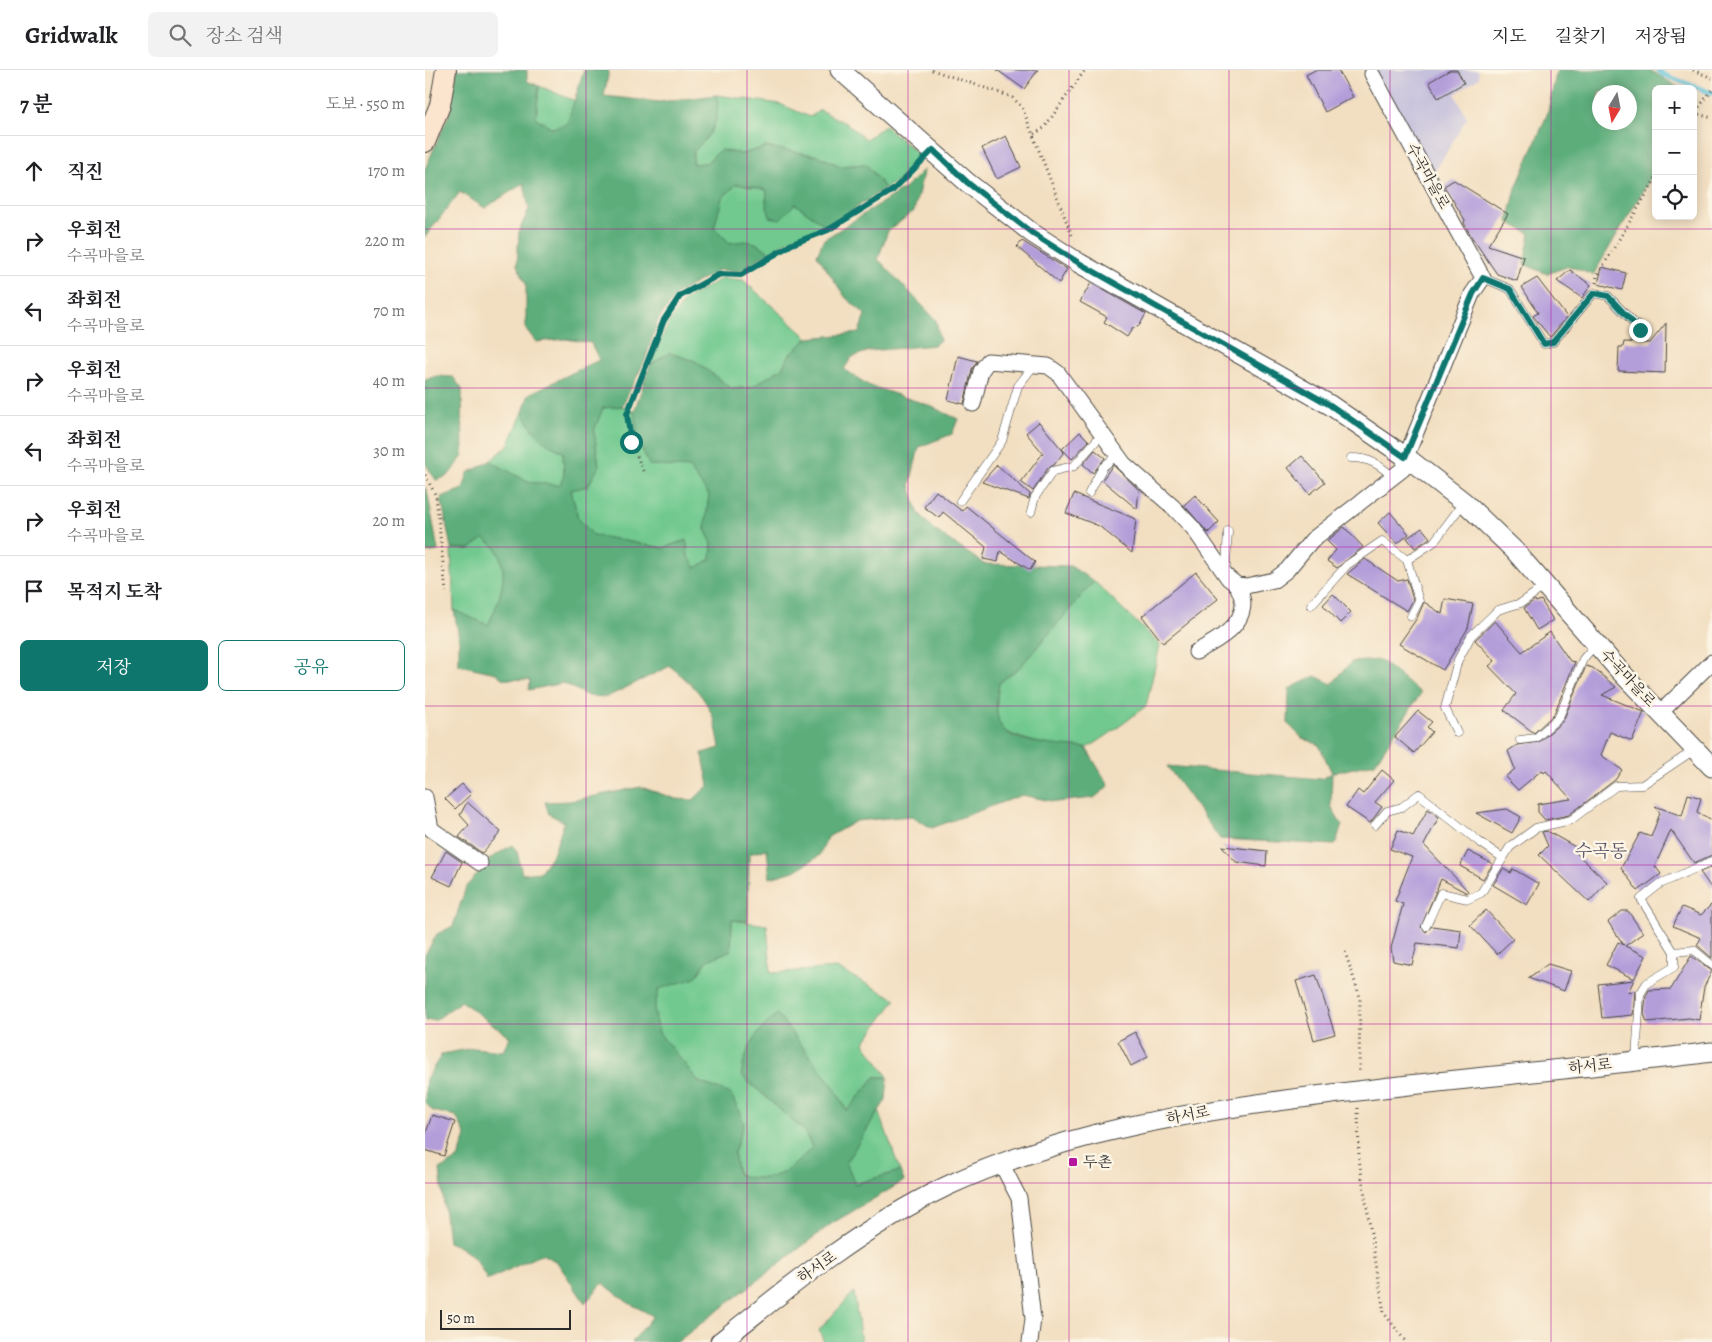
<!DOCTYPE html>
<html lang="ko">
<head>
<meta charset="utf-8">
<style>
	:root { --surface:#fff; --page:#f2f2f2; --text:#202124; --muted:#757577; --line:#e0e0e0; --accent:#0f766e }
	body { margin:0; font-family:Alegreya,"Noto Serif KR",serif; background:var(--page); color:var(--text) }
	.controls { position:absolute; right:15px; top:15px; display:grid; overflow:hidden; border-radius:8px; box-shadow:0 2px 12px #0003 }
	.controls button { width:45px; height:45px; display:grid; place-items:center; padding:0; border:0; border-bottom:1px solid var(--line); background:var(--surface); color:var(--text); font:25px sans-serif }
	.compass { position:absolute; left:1167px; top:15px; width:45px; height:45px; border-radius:50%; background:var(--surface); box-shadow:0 2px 12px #0003; rotate:190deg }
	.scale { position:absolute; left:15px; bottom:12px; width:131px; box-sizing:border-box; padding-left:5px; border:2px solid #2b2b2b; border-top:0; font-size:14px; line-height:18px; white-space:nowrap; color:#2b2b2b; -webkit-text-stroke:4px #fcf5e5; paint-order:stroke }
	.stop { position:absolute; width:15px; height:15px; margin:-11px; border:4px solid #0f766e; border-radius:50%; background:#fff }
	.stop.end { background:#0f766e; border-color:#fff; box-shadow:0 1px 5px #0008 }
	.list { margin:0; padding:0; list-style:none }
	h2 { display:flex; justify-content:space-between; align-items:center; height:65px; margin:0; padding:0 20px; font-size:21px }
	h2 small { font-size:16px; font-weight:400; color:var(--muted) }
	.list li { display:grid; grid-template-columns:32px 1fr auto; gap:15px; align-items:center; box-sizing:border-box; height:70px; padding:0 20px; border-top:1px solid var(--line) }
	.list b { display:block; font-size:19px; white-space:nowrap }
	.list p { margin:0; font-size:16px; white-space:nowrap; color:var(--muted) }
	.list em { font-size:16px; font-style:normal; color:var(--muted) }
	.actions { display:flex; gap:10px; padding:15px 20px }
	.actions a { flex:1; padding:11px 0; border:1px solid var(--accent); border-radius:8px; text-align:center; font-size:18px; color:var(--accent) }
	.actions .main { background:var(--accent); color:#fff }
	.icon { flex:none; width:28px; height:28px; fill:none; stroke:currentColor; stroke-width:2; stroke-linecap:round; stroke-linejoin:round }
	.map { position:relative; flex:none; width:1287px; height:1272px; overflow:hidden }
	header { display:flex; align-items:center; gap:30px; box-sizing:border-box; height:70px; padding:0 25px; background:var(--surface); border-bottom:1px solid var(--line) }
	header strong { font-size:24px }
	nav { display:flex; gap:28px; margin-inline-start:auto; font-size:18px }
	.search { width:350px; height:45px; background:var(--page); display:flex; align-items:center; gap:12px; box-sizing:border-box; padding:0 18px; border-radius:8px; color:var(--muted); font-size:19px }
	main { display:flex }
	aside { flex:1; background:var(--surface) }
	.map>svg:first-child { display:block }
</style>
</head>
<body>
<header>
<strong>Gridwalk</strong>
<div class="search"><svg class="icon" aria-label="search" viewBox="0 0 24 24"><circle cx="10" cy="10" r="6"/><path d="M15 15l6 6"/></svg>장소 검색</div>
<nav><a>지도</a><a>길찾기</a><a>저장됨</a></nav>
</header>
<main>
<aside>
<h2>7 분<small>도보 · 550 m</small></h2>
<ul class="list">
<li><svg class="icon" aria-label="ahead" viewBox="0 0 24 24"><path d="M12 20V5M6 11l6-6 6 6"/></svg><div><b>직진</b></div><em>170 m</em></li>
<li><svg class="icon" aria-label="right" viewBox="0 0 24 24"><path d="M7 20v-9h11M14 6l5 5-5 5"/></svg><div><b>우회전</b><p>수곡마을로</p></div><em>220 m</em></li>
<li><svg class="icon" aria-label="left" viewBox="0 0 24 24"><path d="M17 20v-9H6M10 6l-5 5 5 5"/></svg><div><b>좌회전</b><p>수곡마을로</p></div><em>70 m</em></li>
<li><svg class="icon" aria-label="right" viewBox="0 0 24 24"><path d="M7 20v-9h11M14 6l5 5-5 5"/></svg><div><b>우회전</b><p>수곡마을로</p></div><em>40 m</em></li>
<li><svg class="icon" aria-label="left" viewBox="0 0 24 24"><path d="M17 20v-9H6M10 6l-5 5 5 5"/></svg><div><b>좌회전</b><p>수곡마을로</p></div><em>30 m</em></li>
<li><svg class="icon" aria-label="right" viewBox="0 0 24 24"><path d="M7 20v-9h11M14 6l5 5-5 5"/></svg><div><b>우회전</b><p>수곡마을로</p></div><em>20 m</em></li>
<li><svg class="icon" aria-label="arrive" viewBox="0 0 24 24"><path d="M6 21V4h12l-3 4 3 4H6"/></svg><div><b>목적지 도착</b></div></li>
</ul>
<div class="actions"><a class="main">저장</a><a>공유</a></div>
</aside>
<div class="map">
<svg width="1287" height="1272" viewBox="0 0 1287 1272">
	<rect width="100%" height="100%" fill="#fcf5e5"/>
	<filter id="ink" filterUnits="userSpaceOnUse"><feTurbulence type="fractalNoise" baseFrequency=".02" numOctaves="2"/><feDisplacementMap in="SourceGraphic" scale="10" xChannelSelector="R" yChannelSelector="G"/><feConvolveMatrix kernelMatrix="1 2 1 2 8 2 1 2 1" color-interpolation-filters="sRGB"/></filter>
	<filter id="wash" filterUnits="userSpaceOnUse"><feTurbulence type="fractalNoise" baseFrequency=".0096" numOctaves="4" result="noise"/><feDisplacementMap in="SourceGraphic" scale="20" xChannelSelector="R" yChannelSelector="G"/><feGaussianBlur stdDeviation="1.12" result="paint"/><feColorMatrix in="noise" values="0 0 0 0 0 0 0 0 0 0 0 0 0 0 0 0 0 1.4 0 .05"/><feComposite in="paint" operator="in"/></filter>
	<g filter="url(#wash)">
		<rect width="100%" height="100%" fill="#f2dec0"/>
		<path fill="#c5c0db" d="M948,0H1053L1054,8L1030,24L1042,48L1009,103Z"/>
		<g fill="#71c98f" stroke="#4e7a5d">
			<path d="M114,16L150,31L142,55L127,58L111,48Z"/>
			<path d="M292,25L355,34L385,47L395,40L422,54L441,69L460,56L496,86L473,111L460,118L441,94L415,96L394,86L341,77L317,84L295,80L281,93L268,94V82C287,64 294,52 292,25Z"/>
			<path d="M312,114L342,120L341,133L355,149L370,134L403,157L365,170L344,182C330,170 323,170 305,173L289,158L297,128Z"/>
			<path d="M297,208L318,210L383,268L365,284L357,298L327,317L307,319L270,291L244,283L225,295L244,252L260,230Z"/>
			<path d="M197,336L209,342L213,370L264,398L284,425L280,459L287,473L286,489L271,498L263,486L261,470L238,478L167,465L153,448L146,420L163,416L174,396L169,360L178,338Z"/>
			<path d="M98,342C110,365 115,370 138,382L139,405L135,416L103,412L65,391L83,376Z"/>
			<path d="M59,468C63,472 71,477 73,482C86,505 73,534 63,556L29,540L26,479H45Z"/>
			<path d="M669,511L735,575L721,636C709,645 673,674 661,678C648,682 586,669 577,658C568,647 572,626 574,613L595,597Z"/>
			<path d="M307,850L342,855L346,903L411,898L471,929L439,973L463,1007H450L422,1041L409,1017L352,944L316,1005L379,1061L387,1077C364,1103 348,1114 313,1105L309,1083L319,1053L306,1025L274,1012L234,963L229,940L234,918L270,908L283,890L306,880Z"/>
			<path d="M454,1041L475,1101L430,1114L421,1092Z"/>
			<path d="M429,1222L436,1272H399L394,1260Z"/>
		</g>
		<g fill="#5cad7a" stroke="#446c52" fill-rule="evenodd">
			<path d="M32,0H102V11L114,16L111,48L127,58L142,54L159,0H184L179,26L234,32L292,25C295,52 287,64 268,82V94L281,93L295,80L317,84L341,77L394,86L415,96L441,94L460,118L403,157L370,134L355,149L345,147L341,133L342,120L312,114L297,128L289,158L305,173C323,170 330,170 344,182L315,201L294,200L253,223L233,250L220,290L197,336L178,338L169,361L174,396L163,416L146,420L153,448L168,465L238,478L262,470L263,486L271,498L286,489L287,473L280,459L284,425L264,398L224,395L213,370L209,342L225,295L244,283L270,291L307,319L327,317L357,298L365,284L383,268L434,263L440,244L421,228L392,185L398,170L480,118L499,99L489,141L463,161L453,189L511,250L515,270L509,275L444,281L427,287L419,299L443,315L503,335L533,349L527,364L494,377L485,415L493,442L508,459L559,494L645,496L669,511L595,597L574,613C572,628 569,642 576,656C584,674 642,676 661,678L684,716L669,728L631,732L597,725L507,758L486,746L431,751L403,767L394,786L369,801L345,808L342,779L324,784L323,851L307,850L306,880L283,890L270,908L234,919L229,940L234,963L274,1012L306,1024L319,1053L309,1083L313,1105C348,1114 364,1103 387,1077L379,1061L316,1005C321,976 331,963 352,944L409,1017L422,1041L450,1007H463L461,1030L421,1092L430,1114L475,1101L479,1111L406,1154L252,1272H207L228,1246L202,1232L178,1213L160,1233L132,1192L117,1184L62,1210C54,1191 43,1179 23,1172L15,1099L33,1089L41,1066L31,1046L8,1041L0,1032L1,1009L17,984L48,978L78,981L85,967L36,931L11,950L0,951V885L12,864L28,856L41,817L66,788L87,775L92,781L97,804L115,802L129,782L139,752L124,744L120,732L145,731L216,717L251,729L268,730L284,715L277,683L295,678C289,636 277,622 245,596L182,627L163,626L138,613L104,620L105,610L78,609L71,603L34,595V568L29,540L63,555C73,534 85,506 73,482C71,477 63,472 59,468L45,479L26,478L16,427L38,419L43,403L65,391L103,412L135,415L139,405L138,382C115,370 110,365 98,342L104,324L174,290L166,273L141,269L111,272L101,259V214L92,195L94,161L104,139L99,113L60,138L35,122L0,167V99L25,42Z"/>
			<path d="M1132,0H1225L1256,19H1231V99L1168,205L1144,196L1122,204L1099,194L1105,164L1083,152L1091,118L1122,45ZM1174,22H1204V52H1174Z"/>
			<path d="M11,306L28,307L37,319L38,386L23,406L11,410L0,393V310Z"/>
			<path d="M0,417L3,425L13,481L0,483Z"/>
			<path d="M955,590L996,623L950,693L907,703L906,736L917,755L910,775L795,769L742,696L896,709L907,703L894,675L877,668L863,654L864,619L890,606L907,614L926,592Z"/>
		</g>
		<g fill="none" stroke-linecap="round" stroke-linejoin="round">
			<path stroke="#5ec3db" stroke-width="5" d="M1233,0L1239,5L1287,23"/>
		</g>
		<g id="blocks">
			<g fill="#b49eda">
				<path d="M572,0H613L599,19Z"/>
				<path d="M890,0H913L928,27L900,42L881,5Z"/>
				<path d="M1025,0H1032L1039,13L1013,28L1004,12Z"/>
				<path d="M581,66L596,97L572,109L557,78Z"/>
				<path d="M1029,110L1083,144L1063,175L1099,187L1092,211L1072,204L1046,166L1039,153L1040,150L1019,116Z"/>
				<path d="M597,171L642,199L634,213L592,177Z"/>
				<path d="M1177,197L1201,203L1197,220L1173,214Z"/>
				<path d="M1145,200L1166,215L1157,228L1132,211Z"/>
				<path d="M1112,208L1142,247L1125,267L1108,246L1113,243L1097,217Z"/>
				<path d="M666,213L721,244L714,256L707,259L702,267L679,252L682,247L655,232Z"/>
				<path d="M1241,253L1240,303L1193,301L1194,277H1198L1199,272L1225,273Z"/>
				<path d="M533,286L552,291L547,299L539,334L523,330Z"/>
				<path d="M614,352L639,382L629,395L623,398L608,421L596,412L618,383L601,363Z"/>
				<path d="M655,362L664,371L647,389L637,379Z"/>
				<path d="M670,380L680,388L668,403L658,394Z"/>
				<path d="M877,386L900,412L885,424L863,398Z"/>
				<path d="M572,395L605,424L604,429L557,412Z"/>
				<path d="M688,395L714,420L712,439L677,410Z"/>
				<path d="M511,421L537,441L541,436L610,492L605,500L575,481L573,492L558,489L561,477L518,442L514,448L499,437Z"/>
				<path d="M649,424L711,449L707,483L674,456L641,443Z"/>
				<path d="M770,425L794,452L783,463L759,435Z"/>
				<path d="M965,442L984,464L972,474L953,453Z"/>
				<path d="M919,457L938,477L912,498L902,491L911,480L902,471Z"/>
				<path d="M997,458L1005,468L990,478L982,468Z"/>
				<path d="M940,489L973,511L982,509L988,530L982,541L922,504Z"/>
				<path d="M771,502L793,529L738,573L717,546Z"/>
				<path d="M908,524L926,542L915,553L898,535Z"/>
				<path d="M1020,529L1048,534L1043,558L1018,600L974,574L992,548L999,532L1017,544Z"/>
				<path d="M1110,530L1111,532L1116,530L1128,550L1112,560L1099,538Z"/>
				<path d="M1070,551L1097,582L1125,562L1145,591L1150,592L1129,644L1109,663L1079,640L1091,624L1064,596L1070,591L1050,570Z"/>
				<path d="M1161,596L1168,598L1191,617L1177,625L1219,642L1207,671L1185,662L1176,685L1197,700L1190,710L1144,745L1120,750L1113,742V734L1146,729L1121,701L1119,703L1117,700L1093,720L1080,707L1090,699L1083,681L1092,675L1114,672L1138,651Z"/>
				<path d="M993,641L1007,652L1002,657L1007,662L989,683L970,667Z"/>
				<path d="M957,700L969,710L950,732L957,737L945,753L921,737L933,720L938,724Z"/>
				<path d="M37,714L46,724L30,739L20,729Z"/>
				<path d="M1263,724L1276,728L1272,742L1287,750V785L1269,793L1246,760L1230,796L1236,804L1213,821L1196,798L1215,763L1226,767L1235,743L1230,736L1257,746Z"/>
				<path d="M42,732L76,762L57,783L34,767L44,755L35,745Z"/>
				<path d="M1003,739L1014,747L999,775L1043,821L1042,823L1016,809L996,857L1001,862L1007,856L1036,860L1034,878L992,873L987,895L968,891L966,878L978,834L970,831L987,787L965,779L973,760L988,766Z"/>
				<path d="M1082,739L1096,747L1087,763L1051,743Z"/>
				<path d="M1122,761L1152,778L1149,781L1182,812L1164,832L1114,785L1123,776L1117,762Z"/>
				<path d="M797,776L842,781L841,796L811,792Z"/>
				<path d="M21,781L37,792L26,816L7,807Z"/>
				<path d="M1043,781L1068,794L1058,809L1035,796Z"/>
				<path d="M1287,797V819L1275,802Z"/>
				<path d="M1078,799L1086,803L1088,799L1114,814L1102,835L1068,815Z"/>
				<path d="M1287,834V888L1272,875L1276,868L1248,856L1257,837L1276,845Z"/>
				<path d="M1061,840L1088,869L1072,884L1045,855Z"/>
				<path d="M1197,841H1203L1218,863L1200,876L1221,886L1209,909L1181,895L1193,872L1199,875L1183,852Z"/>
				<path d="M1266,886L1287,901L1279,917L1274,950L1264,948L1222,952L1219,944L1221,926L1224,920L1246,919Z"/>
				<path d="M1123,894L1146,901L1139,921L1103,908Z"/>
				<path d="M891,905L910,964L889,970L871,911Z"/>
				<path d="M1209,910L1203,922L1210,921L1208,945L1177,948L1173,914Z"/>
				<path d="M710,962L723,987L706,996L693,971Z"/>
				<path d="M7,1045L30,1052L19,1086L0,1080V1066Z"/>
			</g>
		</g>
	</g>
	<g filter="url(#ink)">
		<use href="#blocks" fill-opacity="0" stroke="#494641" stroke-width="1"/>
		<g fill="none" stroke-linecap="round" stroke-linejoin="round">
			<defs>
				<g id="service">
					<path d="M1058,208L1085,219L1119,274L1128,272L1169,223L1183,226L1215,259"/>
					<path d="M926,388C945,388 955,395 968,407"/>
					<path d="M664,423L678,397L692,385"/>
					<path d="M535,431L577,371L593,316L610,294"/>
					<path d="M606,442L610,427L628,401L649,396L677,364"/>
					<path d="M982,490L1009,472L1039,432"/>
					<path d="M796,498L801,495L803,461"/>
					<path d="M886,535L922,495L957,471L982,490L994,531L986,546"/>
					<path d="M1032,663L1020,638L1033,590L1046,566L1073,540L1096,533L1120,516"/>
					<path d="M1095,670L1111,668L1134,647L1158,589L1171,574"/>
					<path d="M950,755L962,741L977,737L994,724L1053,771L1078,788"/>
					<path d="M1001,856L1016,823L1043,829L1056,823L1085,777L1111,758L1146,750L1191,716L1217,715L1269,680"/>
					<path d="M1249,882L1269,880L1287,895"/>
					<path d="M1211,990L1215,924L1222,913L1249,897V882L1216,829L1235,814L1287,791"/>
				</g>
				<g id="minor">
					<path d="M548,334L556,301L563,291L623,296L633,303L699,394L748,437L768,458L803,508L812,515L821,516L849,510L862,500L887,470L978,399L981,387L1047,224L1058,208L947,4"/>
					<path d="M771,582C789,572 818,558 818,533C818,528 814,520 812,515"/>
					<path d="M1235,643L1287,592"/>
					<path d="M0,727L6,759L55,793"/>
					<path d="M576,1093L594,1128L608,1249L605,1272"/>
				</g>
				<g id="tertiary">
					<path d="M415,0L543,113L607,163L654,193L905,335L981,387L1039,432L1090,481L1193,599L1287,697"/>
					<path d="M295,1272C366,1215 439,1156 522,1116C638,1062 765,1042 891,1026C1023,1009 1155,999 1287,982"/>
				</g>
				<path id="secondary" d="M0,72L15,35L21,0"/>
			</defs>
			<use href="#service" stroke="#494641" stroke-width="9"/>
			<use href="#minor" stroke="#494641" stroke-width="17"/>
			<use href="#tertiary" stroke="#494641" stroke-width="21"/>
			<use href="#secondary" stroke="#494641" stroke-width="22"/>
			<g stroke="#494641" stroke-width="3" stroke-dasharray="1 4" stroke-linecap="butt">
				<path d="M507,0L587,27L597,37L648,168"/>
				<path d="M1268,0L1287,8"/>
				<path d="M1269,43L1287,48"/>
				<path d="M1268,45L1287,20"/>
				<path d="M609,64L619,58L660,0"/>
				<path d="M1171,213L1172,206L1231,108"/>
				<path d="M218,401L206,371L202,344L239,250L255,226L295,204L316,205L367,174L403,160L468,120L495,93"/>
				<path d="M0,405L11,426L21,522"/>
				<path d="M920,882L935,927L934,1004"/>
				<path d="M933,1038L934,1089L959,1243L981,1272"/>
			</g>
			<use href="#service" stroke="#fff" stroke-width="8"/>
			<use href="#minor" stroke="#fff" stroke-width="15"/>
			<use href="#tertiary" stroke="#fff" stroke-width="19"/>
			<use href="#secondary" stroke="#fce5cf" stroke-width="20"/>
		</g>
	</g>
	<g fill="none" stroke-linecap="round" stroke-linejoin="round" filter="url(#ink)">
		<path stroke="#0f766e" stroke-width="6" d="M206,372L202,344L239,250L255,226L295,204L316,205L367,174L403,160L468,120L508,80L543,113L607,163L654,193L905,335L980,387L1048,224L1058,208L1085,219L1119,274L1128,272L1169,223L1183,226L1215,260"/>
	</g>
	<path fill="none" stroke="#b5179e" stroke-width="1" stroke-opacity="0.55" d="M161,0V1272M322,0V1272M483,0V1272M644,0V1272M804,0V1272M965,0V1272M1126,0V1272M0,159H1287M0,318H1287M0,477H1287M0,636H1287M0,795H1287M0,954H1287M0,1113H1287"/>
	<rect fill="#b5179e" stroke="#fcf5e5" stroke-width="2" x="643" y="1087" width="10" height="10" rx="2.5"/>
	<g text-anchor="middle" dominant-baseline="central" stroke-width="5" stroke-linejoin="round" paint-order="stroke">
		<g font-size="15" fill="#2b2b2b" stroke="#fcf5e5">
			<text transform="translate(1003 106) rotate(61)">수곡마을로</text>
			<text transform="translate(1203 608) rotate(47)">수곡마을로</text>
			<text transform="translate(1165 996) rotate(-6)">하서로</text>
			<text transform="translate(763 1045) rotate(-11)">하서로</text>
			<text transform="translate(392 1197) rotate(-35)">하서로</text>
		</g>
		<g font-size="15" fill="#2b2b2b" stroke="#fcf5e5" text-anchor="start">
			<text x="658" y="1092">두촌</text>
		</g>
		<g font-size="18" fill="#5b5368" stroke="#fcf5e5">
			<text x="1176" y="781">수곡동</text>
		</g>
	</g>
</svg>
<div class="controls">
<button>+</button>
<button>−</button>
<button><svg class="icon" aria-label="locate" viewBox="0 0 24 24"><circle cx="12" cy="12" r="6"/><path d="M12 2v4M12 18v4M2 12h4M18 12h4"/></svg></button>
</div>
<svg class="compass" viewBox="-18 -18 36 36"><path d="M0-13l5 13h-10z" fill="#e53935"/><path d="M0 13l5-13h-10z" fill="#757577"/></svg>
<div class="scale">50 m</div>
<div class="stop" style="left:206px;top:372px"></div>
<div class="stop end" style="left:1215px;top:260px"></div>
</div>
</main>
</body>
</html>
